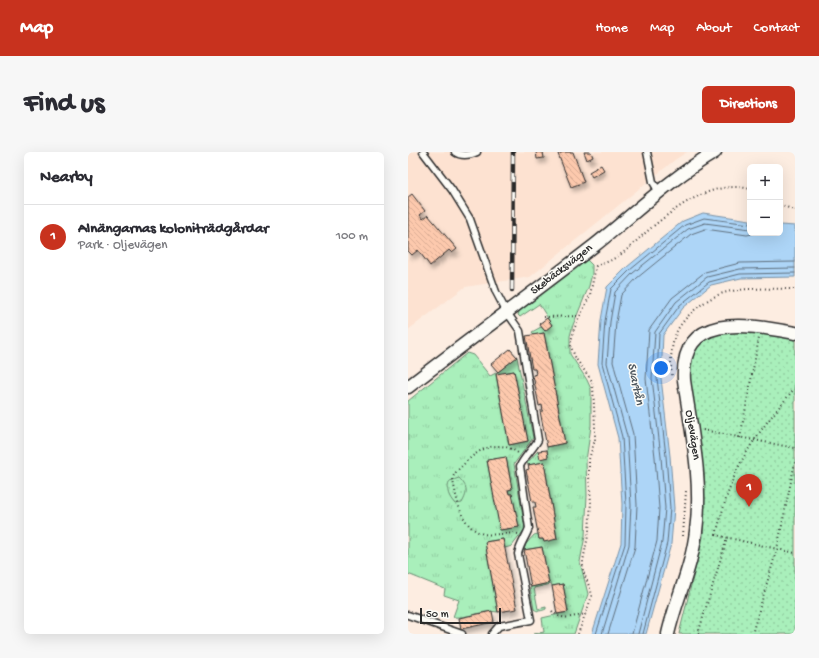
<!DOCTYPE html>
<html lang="en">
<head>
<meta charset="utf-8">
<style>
	:root { --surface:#fff; --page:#f7f7f7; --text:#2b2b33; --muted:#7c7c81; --line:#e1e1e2; --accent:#c8321e }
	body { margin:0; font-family:"Gochi Hand",sans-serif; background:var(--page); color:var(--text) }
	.controls { position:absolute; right:12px; top:12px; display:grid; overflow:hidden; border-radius:6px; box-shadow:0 4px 16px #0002 }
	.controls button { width:36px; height:36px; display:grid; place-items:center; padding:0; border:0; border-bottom:1px solid var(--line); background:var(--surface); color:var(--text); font:20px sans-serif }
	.scale { position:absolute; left:12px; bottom:10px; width:81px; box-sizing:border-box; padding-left:4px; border:2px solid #2b2b2b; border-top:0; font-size:11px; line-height:14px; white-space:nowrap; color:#2b2b2b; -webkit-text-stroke:3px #fdfcf7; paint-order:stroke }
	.you { position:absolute; left:253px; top:216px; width:14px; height:14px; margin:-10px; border:3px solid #fff; border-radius:50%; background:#1a73e8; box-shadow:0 0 0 6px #1a73e833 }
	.badge { display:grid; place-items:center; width:26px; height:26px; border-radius:50%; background:var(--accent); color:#fff; font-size:13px; font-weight:700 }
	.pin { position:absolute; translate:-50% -33px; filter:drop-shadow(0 1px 2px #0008) }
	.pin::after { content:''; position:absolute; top:21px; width:14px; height:12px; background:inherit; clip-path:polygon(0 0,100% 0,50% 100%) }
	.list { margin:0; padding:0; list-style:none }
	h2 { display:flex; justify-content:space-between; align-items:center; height:52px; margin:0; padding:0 16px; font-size:17px }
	h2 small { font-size:13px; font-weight:400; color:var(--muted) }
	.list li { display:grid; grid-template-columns:26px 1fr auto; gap:12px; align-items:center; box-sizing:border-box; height:64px; padding:0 16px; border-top:1px solid var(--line) }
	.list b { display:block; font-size:15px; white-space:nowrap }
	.list p { margin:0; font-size:13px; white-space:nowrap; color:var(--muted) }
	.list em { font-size:13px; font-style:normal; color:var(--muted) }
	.map { position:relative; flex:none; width:387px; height:482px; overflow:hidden; border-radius:6px }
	header { display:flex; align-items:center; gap:24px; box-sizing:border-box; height:56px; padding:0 20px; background:var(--accent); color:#fff }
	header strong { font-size:19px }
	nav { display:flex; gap:22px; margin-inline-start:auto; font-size:14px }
	.intro { display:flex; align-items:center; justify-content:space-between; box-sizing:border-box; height:96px; padding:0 24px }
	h1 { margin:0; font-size:28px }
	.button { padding:10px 18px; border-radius:6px; background:var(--accent); color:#fff; font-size:14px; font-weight:700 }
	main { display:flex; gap:24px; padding:0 24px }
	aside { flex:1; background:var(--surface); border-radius:6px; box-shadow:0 4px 16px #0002 }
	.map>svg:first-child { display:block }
</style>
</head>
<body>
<header>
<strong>Map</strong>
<nav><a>Home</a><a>Map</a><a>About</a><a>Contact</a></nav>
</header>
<div class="intro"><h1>Find us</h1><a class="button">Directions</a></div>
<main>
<aside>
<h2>Nearby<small></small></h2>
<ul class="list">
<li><span class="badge">1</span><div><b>Alnängarnas koloniträdgårdar</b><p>Park · Oljevägen</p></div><em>100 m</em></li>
</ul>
</aside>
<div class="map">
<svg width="387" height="482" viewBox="0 0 387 482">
	<defs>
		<pattern id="grass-tufts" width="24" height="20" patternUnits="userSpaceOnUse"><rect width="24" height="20" fill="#a9efbb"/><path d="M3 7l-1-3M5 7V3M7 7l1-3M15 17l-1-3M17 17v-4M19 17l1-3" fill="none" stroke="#92cda1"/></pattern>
		<pattern id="park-dots" width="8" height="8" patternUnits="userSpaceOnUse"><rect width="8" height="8" fill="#a9efbb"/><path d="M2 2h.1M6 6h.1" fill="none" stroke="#92cda1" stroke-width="1.8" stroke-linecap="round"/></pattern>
		<pattern id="building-back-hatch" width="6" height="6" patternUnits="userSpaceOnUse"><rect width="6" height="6" fill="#fdc9ad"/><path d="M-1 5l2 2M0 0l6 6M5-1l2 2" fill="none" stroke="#d9ad95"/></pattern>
		<filter id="shadow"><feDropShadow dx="2.5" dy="4.5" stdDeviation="2" flood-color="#0004"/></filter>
	</defs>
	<rect width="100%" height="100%" fill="#fdede1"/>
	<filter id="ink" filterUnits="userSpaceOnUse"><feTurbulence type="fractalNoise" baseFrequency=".025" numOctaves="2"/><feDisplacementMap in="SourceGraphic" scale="8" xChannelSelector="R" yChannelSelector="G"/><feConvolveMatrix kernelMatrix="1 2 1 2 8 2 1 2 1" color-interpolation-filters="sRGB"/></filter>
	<g filter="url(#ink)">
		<path fill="#fde2d1" d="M0,0H279L268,7L122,125L57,135L0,178Z"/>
		<g fill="url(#grass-tufts)" stroke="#6a8d73" fill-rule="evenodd">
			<path d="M179,108L184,113V122L181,134L165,173L162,184V202L179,228L183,237V274L178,309L179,343L177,384L172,410L180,442L166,482H126L136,480L134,466L160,460L155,432L144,434L143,432L126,436L130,457L138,455V457C134,459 129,460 126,457L122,435L141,431L134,395L116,398L118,392L126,383L130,382L131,387H135L136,389L149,387L136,310L120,313L119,311L130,299L132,306L140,305L139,295L157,291L136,181L126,183L124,180L133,175L137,179L144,173L131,152L112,165L110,163L112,157L172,109Z"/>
			<path d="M59,201L65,203L82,224L90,220L109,205L125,286L106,312L117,377L104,394L97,396L95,387L77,390L90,460C75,457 60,467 45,465L51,448L36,443L37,437L0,422V249ZM106,219L120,289L101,293L88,223ZM98,305L104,337L100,338L101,342H104L111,375L93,378L79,309Z"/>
		</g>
		<g fill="url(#park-dots)" stroke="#6a8d73">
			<path d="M333,178L387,187V482H271L295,385L296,324L288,265L280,223L285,199L294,188L307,182Z"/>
			<path d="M51,326C60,335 60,340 54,351L47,352C41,345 37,338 42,329Z"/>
		</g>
		<path fill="#add5f7" stroke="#7991a5" d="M295,61L342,68V81H372V73L387,74V125L333,126L303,133L275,156L255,183L253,226L262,304L266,356L263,392L238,482H184L213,391L214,352L210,286L190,212L193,168L199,135L219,115L275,69Z"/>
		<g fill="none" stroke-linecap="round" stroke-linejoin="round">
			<g stroke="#5f6f7d" stroke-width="1">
				<path d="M188,482L217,392L218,352L214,285L194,211L197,169L203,137L222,118L277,73L296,66L342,72"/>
				<path d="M194,482L221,393L223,353L219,284L199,211L202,170L207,140L225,121L280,77L297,71L342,77"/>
				<path d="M200,482L227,395L229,353L225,282L205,210L208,170L213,143L229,126L283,82L297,77L339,83L349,81"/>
				<path d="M224,482L249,389L251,356L247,305L238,227L241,178L264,146L297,120L332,111L387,110"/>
				<path d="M230,482L254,390L257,356L253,305L244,226L247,180L268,150L299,125L332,117L387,116"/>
				<path d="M235,482L259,391L262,356L258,304L249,226L251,182L272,153L301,130L332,122L387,121"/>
			</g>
		</g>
		<g fill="url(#building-back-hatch)" stroke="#2b2b2b" filter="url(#shadow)">
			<path d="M128,0H135L136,6L129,7Z"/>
			<path d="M156,0H165L176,30L163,35L150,2Z"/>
			<path d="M176,0H183L185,5L179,8Z"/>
			<path d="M193,13L196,18L184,25L181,20Z"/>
			<path d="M4,42L17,59L12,63L15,67L20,63L49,97L44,101L41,98L22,114L10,98L4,103L0,99V45Z"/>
			<path d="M139,166L144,173L137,179L131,172Z"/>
			<path d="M136,181L157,291L139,295L132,259H135L134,253L131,254L125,223L128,222L127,217H124L118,184Z"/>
			<path d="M102,197L109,205L90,220L83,212Z"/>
			<path d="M106,219L120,289L101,293L88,222Z"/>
			<path d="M139,298L140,305L132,307L130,299Z"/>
			<path d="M98,305L104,337L100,338L101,342H104L111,375L92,378L79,308Z"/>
			<path d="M136,310L149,387L136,390L135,387H131L125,355H128L127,350H124L118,318L121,317L120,313Z"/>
			<path d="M95,387L109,457L90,460L77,390Z"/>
			<path d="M134,395L141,431L123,435L116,398Z"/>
			<path d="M155,432L160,460L149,462L144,434Z"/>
			<path d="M84,459L86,470L53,477L51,466Z"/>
		</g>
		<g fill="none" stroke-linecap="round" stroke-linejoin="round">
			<defs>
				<g id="service">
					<path d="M15,0L44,38L62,67L88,140L98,159L112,179L130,288C125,297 117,304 112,314L121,376C118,385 112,392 110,402L123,468L91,474L84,482"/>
					<path d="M47,0C54,5 62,3 69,0"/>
					<path d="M239,0L245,30L251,40"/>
					<path d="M0,463L54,482"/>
				</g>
				<g id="minor">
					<path d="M0,235C62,187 125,141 187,93C226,62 263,26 307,0"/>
					<path d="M260,482C268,447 284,415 288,379C295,328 283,278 276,228C272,158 342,173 387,181"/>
				</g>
			</defs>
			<use href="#service" stroke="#2b2b2b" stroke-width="9"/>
			<use href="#minor" stroke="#2b2b2b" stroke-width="15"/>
			<g stroke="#2b2b2b" stroke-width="2" stroke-dasharray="1 3" stroke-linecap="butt">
				<path d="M372,52L383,57L387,58"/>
				<path d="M136,165L172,164"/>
				<path d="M264,223C262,210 263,194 268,181C276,163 301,144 319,140C342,135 364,137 387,137"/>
				<path d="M387,236C366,261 345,286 330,316C320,337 314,360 308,383L387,401"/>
				<path d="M295,278L387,296"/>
				<path d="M332,286L351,186"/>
				<path d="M110,382C99,380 86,384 76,382C56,377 50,355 47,338C46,334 45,330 45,326C46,321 51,317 54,314C70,297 89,286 110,301"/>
				<path d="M275,384L278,339"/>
				<path d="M144,459C153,470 166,464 178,462"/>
				<path d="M170,482L184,444L183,439L175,419V409L181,379L183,350L181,324V307L187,288V275L185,233L184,229L168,207L163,195V190L166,177L182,143L188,114C194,112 200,110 205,107C217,101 227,90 236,82C264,58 303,27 342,37"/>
				<path d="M290,482L319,386"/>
				<path d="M344,482L369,397L387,310"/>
			</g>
			<use href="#service" stroke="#fdfcf7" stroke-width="6"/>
			<use href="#minor" stroke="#fdfcf7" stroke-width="12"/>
			<defs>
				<path id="rail" d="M104,138L105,0"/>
			</defs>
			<use href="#rail" stroke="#2b2b2b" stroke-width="4.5"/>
			<use href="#rail" stroke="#fdfcf7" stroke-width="3" stroke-dasharray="9" stroke-linecap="butt"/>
		</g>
	</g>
	<g text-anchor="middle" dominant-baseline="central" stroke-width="3" stroke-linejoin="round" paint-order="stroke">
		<g font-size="12" fill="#2b2b2b" stroke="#fdfcf7">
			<text transform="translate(154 118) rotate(-38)">Skebäcksvägen</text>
			<text transform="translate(284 283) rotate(81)">Oljevägen</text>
		</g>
		<g font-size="13" font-style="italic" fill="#4c565e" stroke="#fdfcf7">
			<text transform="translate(227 232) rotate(78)">Svartån</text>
		</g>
	</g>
</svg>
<div class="controls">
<button>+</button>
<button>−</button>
</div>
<div class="scale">50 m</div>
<div class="you"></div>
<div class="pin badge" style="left:341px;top:355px">1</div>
</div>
</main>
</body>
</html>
